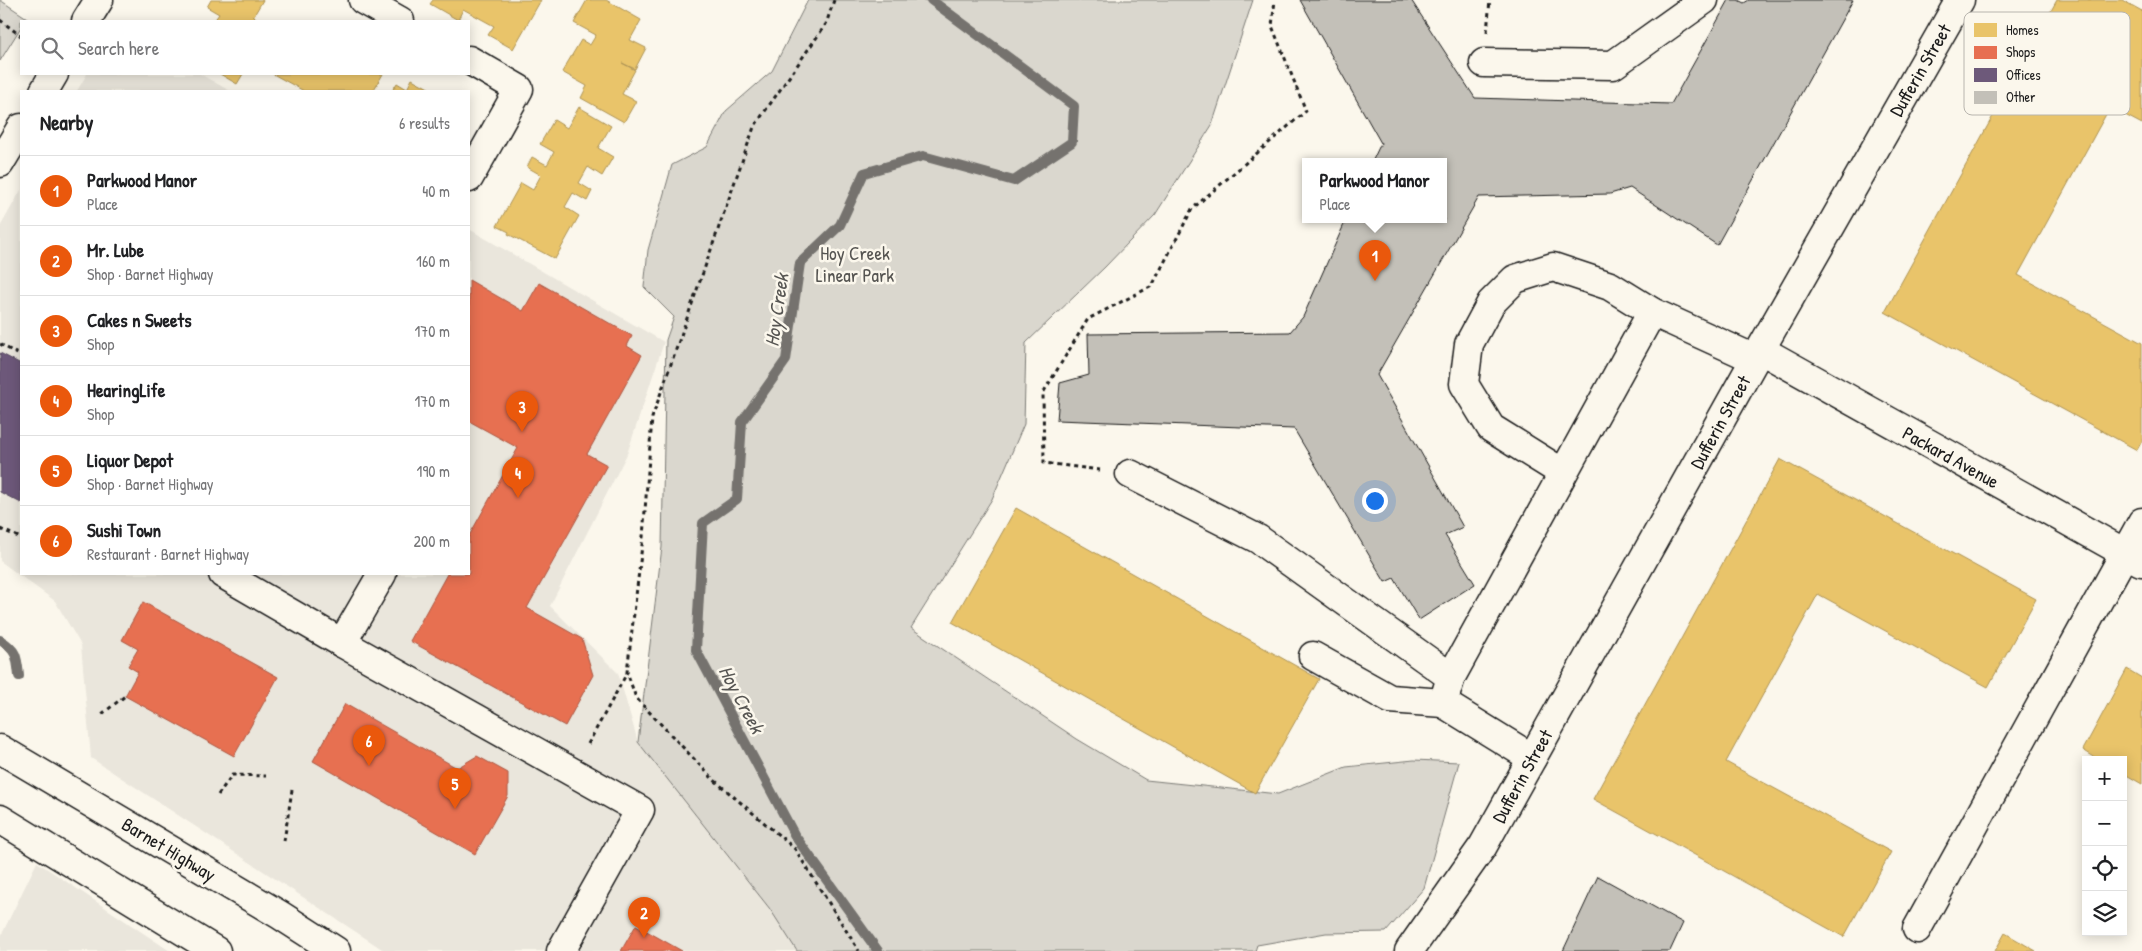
<!DOCTYPE html>
<html lang="en">
<head>
<meta charset="utf-8">
<style>
	:root { --surface:#fff; --page:#f6f6f6; --text:#202124; --muted:#757577; --line:#e0e0e0; --accent:#ea580c }
	body { margin:0; font-family:"Patrick Hand",sans-serif; background:var(--page); color:var(--text) }
	.controls { position:absolute; right:15px; bottom:15px; display:grid; overflow:hidden; border-radius:0px; box-shadow:0 2px 12px #0003 }
	.controls button { width:45px; height:45px; display:grid; place-items:center; padding:0; border:0; border-bottom:1px solid var(--line); background:var(--surface); color:var(--text); font:25px sans-serif }
	.you { position:absolute; left:1374px; top:500px; width:18px; height:18px; margin:-12px; border:4px solid #fff; border-radius:50%; background:#1a73e8; box-shadow:0 0 0 8px #1a73e833 }
	.badge { display:grid; place-items:center; width:32px; height:32px; border-radius:50%; background:var(--accent); color:#fff; font-size:16px; font-weight:700 }
	.pin { position:absolute; translate:-50% -41px; filter:drop-shadow(0 1px 2px #0008) }
	.pin::after { content:''; position:absolute; top:26px; width:18px; height:15px; background:inherit; clip-path:polygon(0 0,100% 0,50% 100%) }
	.popup { position:absolute; left:1302px; top:158px; width:145px; height:65px; box-sizing:border-box; display:grid; place-content:center; border-radius:0px; background:var(--surface); filter:drop-shadow(0 1px 4px #0005); font-size:16px; white-space:nowrap; color:var(--muted) }
	.popup b { font-size:19px; color:var(--text) }
	.popup::after { content:''; position:absolute; left:50%; top:100%; margin-left:-10px; border:10px solid transparent; border-top-color:var(--surface) }
	.list { margin:0; padding:0; list-style:none }
	h2 { display:flex; justify-content:space-between; align-items:center; height:65px; margin:0; padding:0 20px; font-size:21px }
	h2 small { font-size:16px; font-weight:400; color:var(--muted) }
	.list li { display:grid; grid-template-columns:32px 1fr auto; gap:15px; align-items:center; box-sizing:border-box; height:70px; padding:0 20px; border-top:1px solid var(--line) }
	.list b { display:block; font-size:19px; white-space:nowrap }
	.list p { margin:0; font-size:16px; white-space:nowrap; color:var(--muted) }
	.list em { font-size:16px; font-style:normal; color:var(--muted) }
	.icon { flex:none; width:28px; height:28px; fill:none; stroke:currentColor; stroke-width:2; stroke-linecap:round; stroke-linejoin:round }
	.map { position:relative; flex:none; width:2142px; height:951px; overflow:hidden }
	.search { position:absolute; background:var(--surface); box-shadow:0 2px 12px #0003; left:20px; top:20px; width:450px; height:55px; display:flex; align-items:center; gap:12px; box-sizing:border-box; padding:0 18px; border-radius:0px; color:var(--muted); font-size:19px }
	.panel { position:absolute; background:var(--surface); box-shadow:0 2px 12px #0003; left:20px; top:90px; width:450px; height:485px; border-radius:0px }
	.map>svg:first-child { display:block }
</style>
</head>
<body>
<div class="map">
<svg width="2142" height="951" viewBox="0 0 2142 951">
	<rect width="100%" height="100%" fill="#fbf7ec"/>
	<filter id="ink" filterUnits="userSpaceOnUse"><feTurbulence type="fractalNoise" baseFrequency=".02" numOctaves="2"/><feDisplacementMap in="SourceGraphic" scale="10" xChannelSelector="R" yChannelSelector="G"/><feConvolveMatrix kernelMatrix="1 2 1 2 8 2 1 2 1" color-interpolation-filters="sRGB"/></filter>
	<g filter="url(#ink)">
		<g fill="#eae6dc">
			<path d="M87,74H200L230,91H77Z"/>
			<path d="M21,190V574H469V229L664,342L627,454L550,606L618,673L638,742L770,909L797,951H385L91,758L81,645L55,601L0,561V227Z"/>
			<path d="M37,862L170,951H0V938Z"/>
		</g>
		<g fill="#dad7ce" stroke="#7b7a75">
			<path d="M0,0L27,18L25,21H21V27L0,61Z"/>
			<path d="M808,0H1253L1212,125L1155,215L1105,267L1026,343L1024,424L992,499L911,628L1077,739L1146,780L1278,794L1346,767L1414,760L1459,762L1424,888L1386,932L1326,933L1257,945L1255,951H797L770,909L638,742L662,547L666,340L674,317L644,287L648,250L672,165L707,147L726,111L772,71Z"/>
		</g>
		<g fill="#e9c46a" stroke="#ac9253">
			<path d="M211,0H263L253,17L256,18L254,21H214L219,14L207,7Z"/>
			<path d="M433,0H541L513,49L488,35L494,26L463,9L458,20L430,4Z"/>
			<path d="M587,0H606L641,20L630,40L646,48L635,69L622,63L635,70L622,94L636,101L624,122L581,98L587,86L562,72L581,40L590,45L596,35L574,23Z"/>
			<path d="M2057,0H2122L2142,11V124L2110,107L2018,275L2142,343V441L2137,450L1885,312Z"/>
			<path d="M220,74H243L237,84Z"/>
			<path d="M273,74H383L373,91H304Z"/>
			<path d="M412,79L434,91H392L397,83L407,89Z"/>
			<path d="M579,107L611,126L598,148L613,157L602,176L588,167L579,183L592,191L587,201L573,193L565,207L579,216L555,259L508,234L509,232L497,226L521,183L533,190L541,175L527,167L532,157L547,165L554,152L540,144L554,120L567,128Z"/>
			<path d="M1780,459L2036,599L1988,687L1818,594L1726,762L1891,852L1844,937L1593,799Z"/>
			<path d="M1016,508L1319,679L1255,793L952,622Z"/>
			<path d="M2127,669L2142,678V784L2123,773V760H2099L2083,750Z"/>
			<path d="M2005,933L2036,951H1995Z"/>
		</g>
		<g fill="#e76f51" stroke="#aa5641">
			<path d="M469,280L523,311L539,283L632,336L627,346L642,355L587,454L607,465L527,608L582,639L593,675L565,726L410,641L447,574H469V536L518,448L469,421Z"/>
			<path d="M143,602L278,677L234,756L125,696L138,672L128,666L138,649L122,640Z"/>
			<path d="M345,704L457,768L477,756L508,773V796L475,854L313,761Z"/>
			<path d="M636,925L682,951H621Z"/>
		</g>
		<path fill="#6d597a" stroke="#55475e" d="M0,353L21,364V503L0,492Z"/>
		<g fill="none" stroke-linecap="round" stroke-linejoin="round">
			<g stroke="#74726e" stroke-width="10">
				<path d="M0,640C17,650 17,657 19,676"/>
				<path d="M878,951L795,836L696,650L703,523L737,499L742,422L786,360L800,263L840,225L864,173L923,156L1014,181L1072,142L1074,106L931,0"/>
			</g>
		</g>
		<g fill="#c3c0b8" stroke="#1c1c1c">
			<path d="M1300,0H1411L1475,98L1671,104L1729,0H1738L1744,3L1749,0H1853L1717,245L1630,188L1610,194L1479,197L1377,375L1463,527L1445,535L1475,584L1419,620L1394,578L1385,582L1294,429L1057,420L1060,383L1089,375L1088,334L1290,332L1303,317L1346,220H1444V162H1372L1381,143Z"/>
			<path d="M1598,876L1683,923L1670,951H1563Z"/>
		</g>
		<g fill="none" stroke-linecap="round" stroke-linejoin="round">
			<defs>
				<g id="minor">
					<path d="M363,0L400,21"/>
					<path d="M86,21L99,0"/>
					<path d="M469,60L519,89L469,178"/>
					<path d="M1484,63L1613,65L1704,0"/>
					<path d="M44,91L54,74"/>
					<path d="M0,163L21,128"/>
					<path d="M1761,350L2141,562"/>
					<path d="M1563,473L1491,428L1464,384L1469,344L1491,303L1515,279L1553,267L1610,286L1652,312L1755,359"/>
					<path d="M1130,474L1258,539L1451,677"/>
					<path d="M223,574L342,643"/>
					<path d="M382,574L342,643L640,810L561,951"/>
					<path d="M1313,656L1390,699L1443,703L1532,758"/>
					<path d="M1443,703L1451,677L1652,312"/>
					<path d="M1917,929L2142,522"/>
					<path d="M1409,951L1483,846L1755,359L1960,0"/>
				</g>
				<g id="major">
					<path d="M0,749L280,915L336,951"/>
					<path d="M0,819L216,951"/>
				</g>
			</defs>
			<use href="#minor" stroke="#1c1c1c" stroke-width="31"/>
			<use href="#major" stroke="#1c1c1c" stroke-width="31"/>
			<g stroke="#1c1c1c" stroke-width="3" stroke-dasharray="4 4" stroke-linecap="butt">
				<path d="M834,0L826,24L754,127L652,418L643,537L627,672L636,698L713,779L795,849L859,951"/>
				<path d="M0,20L21,36"/>
				<path d="M1487,32L1490,0"/>
				<path d="M0,344L21,356"/>
				<path d="M1100,470L1044,463L1043,393L1088,319L1152,286L1192,209L1306,111L1272,26L1275,0"/>
				<path d="M0,529L21,538"/>
				<path d="M102,714L125,696"/>
				<path d="M588,744L627,673"/>
				<path d="M218,795L232,775L266,776"/>
				<path d="M284,841L292,790"/>
			</g>
			<use href="#minor" stroke="#fbf7ec" stroke-width="28"/>
			<use href="#major" stroke="#fbf7ec" stroke-width="28"/>
		</g>
	</g>
	<g text-anchor="middle" dominant-baseline="central" stroke-width="5" stroke-linejoin="round" paint-order="stroke">
		<g font-size="19" fill="#1c1c1c" stroke="#fbf7ec">
			<text transform="translate(1920 70) rotate(-60)">Dufferin Street</text>
			<text transform="translate(1720 422) rotate(-61)">Dufferin Street</text>
			<text transform="translate(1951 457) rotate(29)">Packard Avenue</text>
			<text transform="translate(1522 776) rotate(-61)">Dufferin Street</text>
			<text transform="translate(169 849) rotate(31)">Barnet Highway</text>
		</g>
		<g font-size="19" fill="#555451" stroke="#fbf7ec">
			<text x="855" y="253">Hoy Creek<tspan x="855" dy="22">Linear Park</tspan></text>
		</g>
		<g font-size="20" font-style="italic" fill="#575653" stroke="#fbf7ec">
			<text transform="translate(776 310) rotate(-82)">Hoy Creek</text>
			<text transform="translate(742 699) rotate(62)">Hoy Creek</text>
		</g>
	</g>
	<rect x="1964" y="12" width="166" height="103" rx="8" fill="#fbf7ec" stroke="#b8b5ae" stroke-width="1"/>
	<rect x="1974" y="23" width="23" height="14" fill="#e9c46a"/>
	<rect x="1974" y="46" width="23" height="13" fill="#e76f51"/>
	<rect x="1974" y="68" width="23" height="14" fill="#6d597a"/>
	<rect x="1974" y="91" width="23" height="13" fill="#c3c0b8"/>
	<g font-size="14" fill="#1c1c1c">
		<text x="2006" y="35">Homes</text>
		<text x="2006" y="57">Shops</text>
		<text x="2006" y="80">Offices</text>
		<text x="2006" y="102">Other</text>
	</g>
</svg>
<div class="controls">
<button>+</button>
<button>−</button>
<button><svg class="icon" aria-label="locate" viewBox="0 0 24 24"><circle cx="12" cy="12" r="6"/><path d="M12 2v4M12 18v4M2 12h4M18 12h4"/></svg></button>
<button><svg class="icon" aria-label="layers" viewBox="0 0 24 24"><path d="M12 4l9 5-9 5-9-5zM3 14l9 5 9-5"/></svg></button>
</div>
<div class="you"></div>
<div class="pin badge" style="left:1375px;top:281px">1</div>
<div class="popup"><b>Parkwood Manor</b>Place</div>
<div class="pin badge" style="left:644px;top:938px">2</div>
<div class="pin badge" style="left:522px;top:432px">3</div>
<div class="pin badge" style="left:518px;top:498px">4</div>
<div class="pin badge" style="left:455px;top:809px">5</div>
<div class="pin badge" style="left:369px;top:766px">6</div>
<div class="search"><svg class="icon" aria-label="search" viewBox="0 0 24 24"><circle cx="10" cy="10" r="6"/><path d="M15 15l6 6"/></svg>Search here</div>
<section class="panel">
<h2>Nearby<small>6 results</small></h2>
<ul class="list">
<li><span class="badge">1</span><div><b>Parkwood Manor</b><p>Place</p></div><em>40 m</em></li>
<li><span class="badge">2</span><div><b>Mr. Lube</b><p>Shop · Barnet Highway</p></div><em>160 m</em></li>
<li><span class="badge">3</span><div><b>Cakes n Sweets</b><p>Shop</p></div><em>170 m</em></li>
<li><span class="badge">4</span><div><b>HearingLife</b><p>Shop</p></div><em>170 m</em></li>
<li><span class="badge">5</span><div><b>Liquor Depot</b><p>Shop · Barnet Highway</p></div><em>190 m</em></li>
<li><span class="badge">6</span><div><b>Sushi Town</b><p>Restaurant · Barnet Highway</p></div><em>200 m</em></li>
</ul>
</section>
</div>
</body>
</html>
